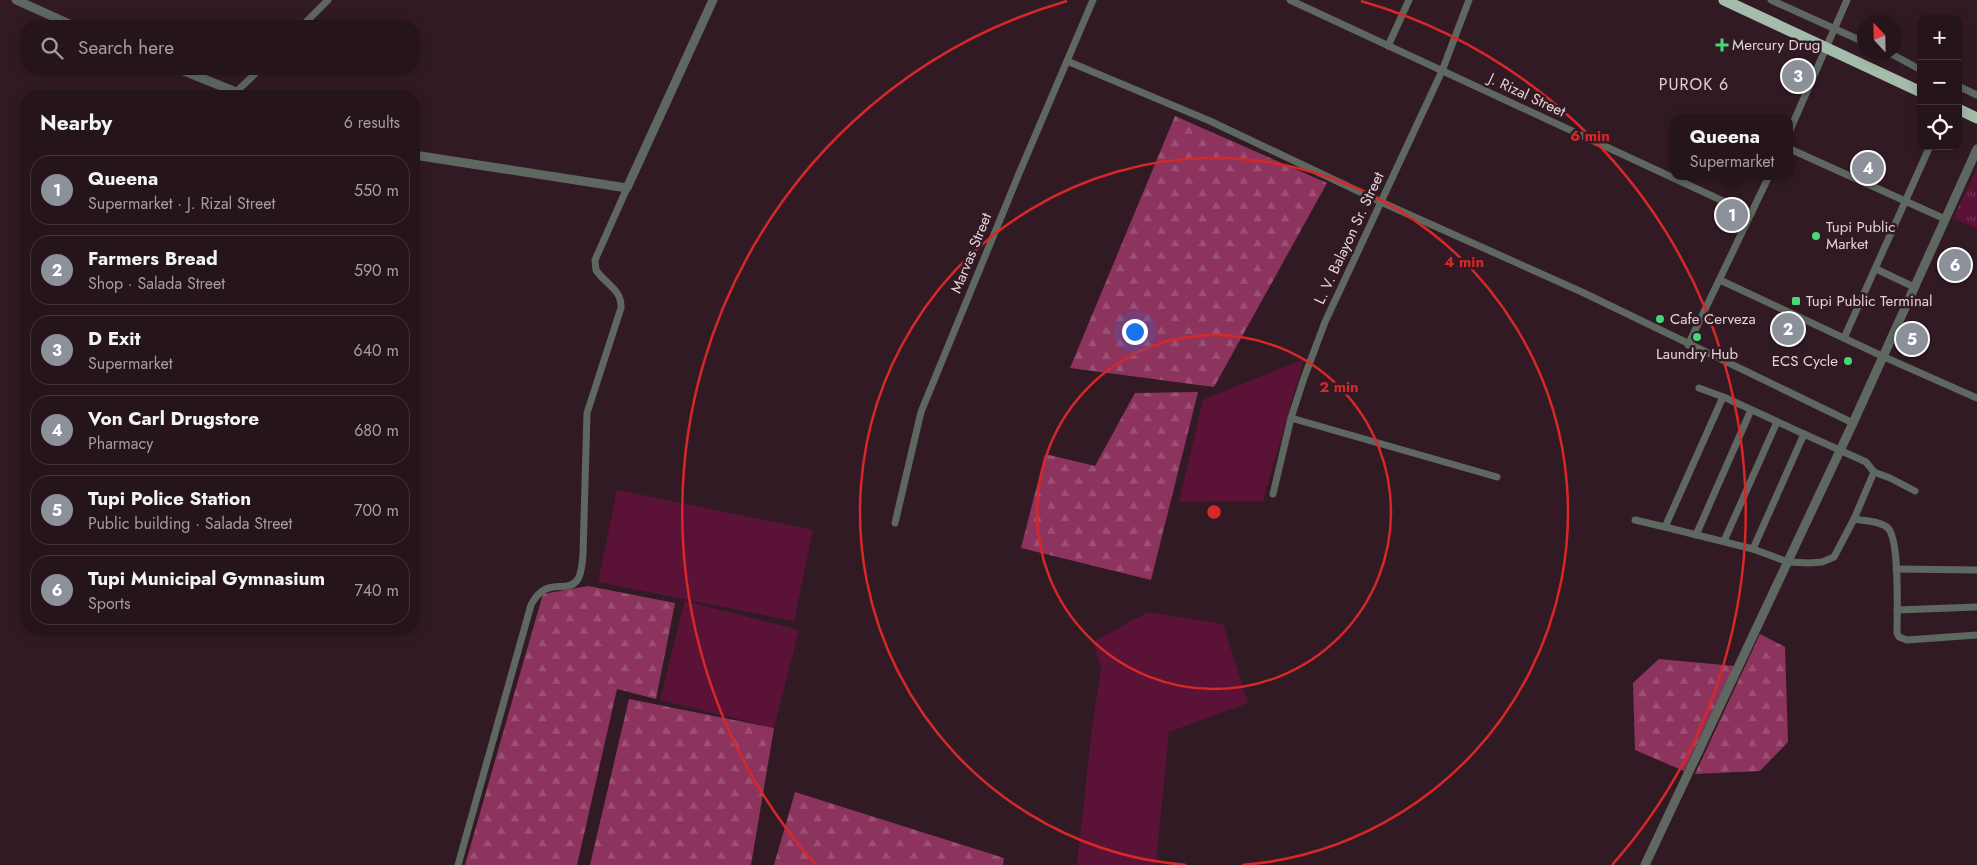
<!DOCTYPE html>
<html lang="en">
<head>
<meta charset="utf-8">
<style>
	:root { --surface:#26141b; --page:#2e1d24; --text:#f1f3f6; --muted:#a49ea3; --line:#42333a; --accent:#8c9099 }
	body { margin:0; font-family:Jost,sans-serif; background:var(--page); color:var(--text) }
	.controls { position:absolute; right:15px; top:15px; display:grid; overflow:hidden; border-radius:10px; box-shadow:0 2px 12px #0003 }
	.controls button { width:45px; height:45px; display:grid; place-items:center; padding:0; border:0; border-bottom:1px solid var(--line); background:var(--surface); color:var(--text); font:25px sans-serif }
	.compass { position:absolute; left:1857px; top:15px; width:45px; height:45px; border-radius:50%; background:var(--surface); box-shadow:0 2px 12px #0003; rotate:338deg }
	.you { position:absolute; left:1134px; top:331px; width:18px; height:18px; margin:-12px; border:4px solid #fff; border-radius:50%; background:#1a73e8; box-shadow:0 0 0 8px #1a73e833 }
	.badge { display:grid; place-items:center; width:32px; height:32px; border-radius:50%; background:var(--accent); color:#fff; font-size:16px; font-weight:700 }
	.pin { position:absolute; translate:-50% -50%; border:2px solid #fff; box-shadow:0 1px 5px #0006 }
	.popup { position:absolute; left:1671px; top:115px; width:122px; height:65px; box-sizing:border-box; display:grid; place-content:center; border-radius:10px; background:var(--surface); filter:drop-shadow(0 1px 4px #0005); font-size:16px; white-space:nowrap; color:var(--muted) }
	.popup b { font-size:19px; color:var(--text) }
	.popup::after { content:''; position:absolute; left:50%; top:100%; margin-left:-10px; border:10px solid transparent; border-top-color:var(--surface) }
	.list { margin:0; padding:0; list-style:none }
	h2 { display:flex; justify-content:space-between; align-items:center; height:65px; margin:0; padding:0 20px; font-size:21px }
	h2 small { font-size:16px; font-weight:400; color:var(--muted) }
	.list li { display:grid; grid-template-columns:32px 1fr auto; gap:15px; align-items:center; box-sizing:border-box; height:70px; margin:0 10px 10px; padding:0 10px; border:1px solid var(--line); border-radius:20px }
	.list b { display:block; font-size:19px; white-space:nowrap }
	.list p { margin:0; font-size:16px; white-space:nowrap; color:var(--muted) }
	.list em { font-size:16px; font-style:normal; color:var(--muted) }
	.icon { flex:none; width:28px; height:28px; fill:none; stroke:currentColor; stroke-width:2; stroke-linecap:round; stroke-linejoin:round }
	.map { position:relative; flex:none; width:1977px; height:865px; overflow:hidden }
	.search { position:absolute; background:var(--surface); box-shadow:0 2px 12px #0003; left:20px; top:20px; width:400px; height:55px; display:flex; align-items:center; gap:12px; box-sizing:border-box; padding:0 18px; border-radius:20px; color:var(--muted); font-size:19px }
	.panel { position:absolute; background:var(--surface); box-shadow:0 2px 12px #0003; left:20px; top:90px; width:400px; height:545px; border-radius:20px }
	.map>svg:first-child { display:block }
</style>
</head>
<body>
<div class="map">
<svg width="1977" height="865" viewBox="0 0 1977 865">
	<defs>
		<pattern id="forest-firs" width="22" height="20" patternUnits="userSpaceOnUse" patternTransform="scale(1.25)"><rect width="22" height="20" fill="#8c345e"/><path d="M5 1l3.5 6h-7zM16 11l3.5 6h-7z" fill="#9c5074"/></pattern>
		<pattern id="park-tufts" width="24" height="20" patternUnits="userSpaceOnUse" patternTransform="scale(1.25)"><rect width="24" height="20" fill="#5a1337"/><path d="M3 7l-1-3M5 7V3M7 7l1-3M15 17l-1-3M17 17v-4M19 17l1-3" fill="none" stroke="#723453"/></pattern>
	</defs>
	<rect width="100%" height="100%" fill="#321a24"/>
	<g fill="#5a1337">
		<path d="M1304,359L1263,501L1179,502L1203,400Z"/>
		<path d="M617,490L813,530L794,621L598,582Z"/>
		<path d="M685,601L799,630L774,728L660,700Z"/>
		<path d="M1148,612L1223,624L1248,703L1169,732L1156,865H1077L1092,728L1101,669L1093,642Z"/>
	</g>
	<g fill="url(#forest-firs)">
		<path d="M1175,116L1327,183L1214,387L1070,368Z"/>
		<path d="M1198,392L1151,580L1021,548L1045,454L1095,466L1135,393Z"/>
		<path d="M588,586L675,603L656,699L617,689L577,865H465L543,594Z"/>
		<path d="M1760,634L1785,647L1788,742L1760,771L1695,774Z"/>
		<path d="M1659,659L1734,666L1684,771L1635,750L1633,683Z"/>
		<path d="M629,699L774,728L751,865H590Z"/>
		<path d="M795,792L1004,858L1003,865H774Z"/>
	</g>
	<path fill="url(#park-tufts)" d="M1977,169V229L1953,218Z"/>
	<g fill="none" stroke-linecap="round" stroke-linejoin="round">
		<g stroke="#5e6860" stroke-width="7">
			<path d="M1290,0L1751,214"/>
			<path d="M1771,0L1864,42"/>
			<path d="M302,26L328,0"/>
			<path d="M1388,46L1409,0"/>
			<path d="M1888,52L1921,70"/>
			<path d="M1067,61L1210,121L1381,202L1584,293L1853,423"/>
			<path d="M1958,86L1977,95"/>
			<path d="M234,96L236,92L260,69"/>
			<path d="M1790,130L1847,0"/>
			<path d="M1790,149L1945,219"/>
			<path d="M1876,269L1914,287"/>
			<path d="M1720,280L1882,356L1977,398"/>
			<path d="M1844,338L1930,146"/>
			<path d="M1688,345L1769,176"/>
			<path d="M1699,388L1726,398L1804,434L1753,549"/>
			<path d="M1723,397L1665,527L1753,549L1788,562L1809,563L1822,562L1834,557L1854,519"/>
			<path d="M1291,418L1497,477"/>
			<path d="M1804,434L1866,462L1874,472L1890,478L1915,491"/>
			<path d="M1874,472L1854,519C1864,521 1881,521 1888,528C1900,540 1897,614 1897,633L1899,637L1907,640L1977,635"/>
			<path d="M1273,494L1291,418L1304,378L1325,322L1442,71L1469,0"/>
			<path d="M1635,520L1665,527"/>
			<path d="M895,523L921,412L1018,176L1093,0"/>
			<path d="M1696,535L1751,410"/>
			<path d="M1724,541L1777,422"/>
			<path d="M1896,569L1977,570"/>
			<path d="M1897,610L1977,607"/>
			<path d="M458,865L531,605C547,574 567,596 578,579C582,572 582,563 583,555L587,413L621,308C622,289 605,284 596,270L595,260L627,188"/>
		</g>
		<g stroke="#5e6860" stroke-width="9">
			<path d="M16,0L74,26"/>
			<path d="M179,69L246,96"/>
			<path d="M414,155L627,188L713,0"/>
			<path d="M1645,865L1853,423L1977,149"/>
		</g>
		<g stroke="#a4bca9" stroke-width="11">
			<path d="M1724,0L1921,92"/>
			<path d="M1958,109L1977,118"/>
		</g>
	</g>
	<g fill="none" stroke="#d62828" stroke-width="2.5">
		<circle cx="1214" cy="512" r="177"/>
		<path d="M1186 865A354 354 0 1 1 1242 865"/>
		<path d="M816 865A532 532 0 0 1 1067 1M1361 1A532 532 0 0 1 1612 865"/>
	</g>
	<g fill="#47d779" stroke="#321a24" stroke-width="2">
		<path d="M1719.5 37.5h5v5h5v5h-5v5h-5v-5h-5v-5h5z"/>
		<circle cx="1816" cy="236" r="5"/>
		<rect x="1791" y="296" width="10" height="10" rx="2.5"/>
		<circle cx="1660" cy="319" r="5"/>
		<circle cx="1697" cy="337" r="5"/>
		<circle cx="1848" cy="361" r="5"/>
	</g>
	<g text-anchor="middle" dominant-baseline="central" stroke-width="5" stroke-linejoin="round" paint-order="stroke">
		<g font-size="15" fill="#e3d2d8" stroke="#321a24" text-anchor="start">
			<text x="1732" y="45">Mercury Drug</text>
			<text x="1826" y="227">Tupi Public<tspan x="1826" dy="17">Market</tspan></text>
			<text x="1806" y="301">Tupi Public Terminal</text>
			<text x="1670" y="319">Cafe Cerveza</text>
			<text x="1697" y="354" text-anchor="middle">Laundry Hub</text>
			<text x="1838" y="361" text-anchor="end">ECS Cycle</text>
		</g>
		<g font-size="15" fill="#e3d2d8" stroke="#321a24">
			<text transform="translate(1527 95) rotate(25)">J. Rizal Street</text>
			<text transform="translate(1349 238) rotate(-65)">L. V. Balayon Sr. Street</text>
			<text transform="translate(971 253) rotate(-68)">Marvas Street</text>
		</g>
		<g font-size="16" letter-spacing="1" fill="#edcbd8" stroke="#321a24">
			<text x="1694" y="84">PUROK 6</text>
		</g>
	</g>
	<circle cx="1214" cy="512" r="8" fill="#d62828" stroke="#321a24" stroke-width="2.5"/>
	<g font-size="15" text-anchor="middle" font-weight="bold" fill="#d62828" stroke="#321a24" stroke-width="5" stroke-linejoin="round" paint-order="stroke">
		<text x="1590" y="141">6 min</text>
		<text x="1464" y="267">4 min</text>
		<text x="1339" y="392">2 min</text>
	</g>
</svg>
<div class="controls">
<button>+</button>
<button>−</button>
<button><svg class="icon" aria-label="locate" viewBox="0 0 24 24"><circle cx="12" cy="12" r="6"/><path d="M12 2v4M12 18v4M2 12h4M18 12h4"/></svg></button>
</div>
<svg class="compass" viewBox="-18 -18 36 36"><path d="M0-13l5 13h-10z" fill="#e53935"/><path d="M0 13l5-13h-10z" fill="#a49ea3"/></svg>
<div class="you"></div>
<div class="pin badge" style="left:1732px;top:215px">1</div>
<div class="popup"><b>Queena</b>Supermarket</div>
<div class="pin badge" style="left:1788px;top:329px">2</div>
<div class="pin badge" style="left:1798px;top:76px">3</div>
<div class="pin badge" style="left:1868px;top:168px">4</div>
<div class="pin badge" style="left:1912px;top:339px">5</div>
<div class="pin badge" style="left:1955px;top:265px">6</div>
<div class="search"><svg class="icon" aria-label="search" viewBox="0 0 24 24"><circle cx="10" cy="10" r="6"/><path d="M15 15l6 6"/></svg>Search here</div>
<section class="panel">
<h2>Nearby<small>6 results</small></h2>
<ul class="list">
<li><span class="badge">1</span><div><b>Queena</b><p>Supermarket · J. Rizal Street</p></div><em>550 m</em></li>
<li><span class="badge">2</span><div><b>Farmers Bread</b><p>Shop · Salada Street</p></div><em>590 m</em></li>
<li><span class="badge">3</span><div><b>D Exit</b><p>Supermarket</p></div><em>640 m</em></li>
<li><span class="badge">4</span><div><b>Von Carl Drugstore</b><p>Pharmacy</p></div><em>680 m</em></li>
<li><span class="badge">5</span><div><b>Tupi Police Station</b><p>Public building · Salada Street</p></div><em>700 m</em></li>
<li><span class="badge">6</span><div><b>Tupi Municipal Gymnasium</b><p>Sports</p></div><em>740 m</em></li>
</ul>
</section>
</div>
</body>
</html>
